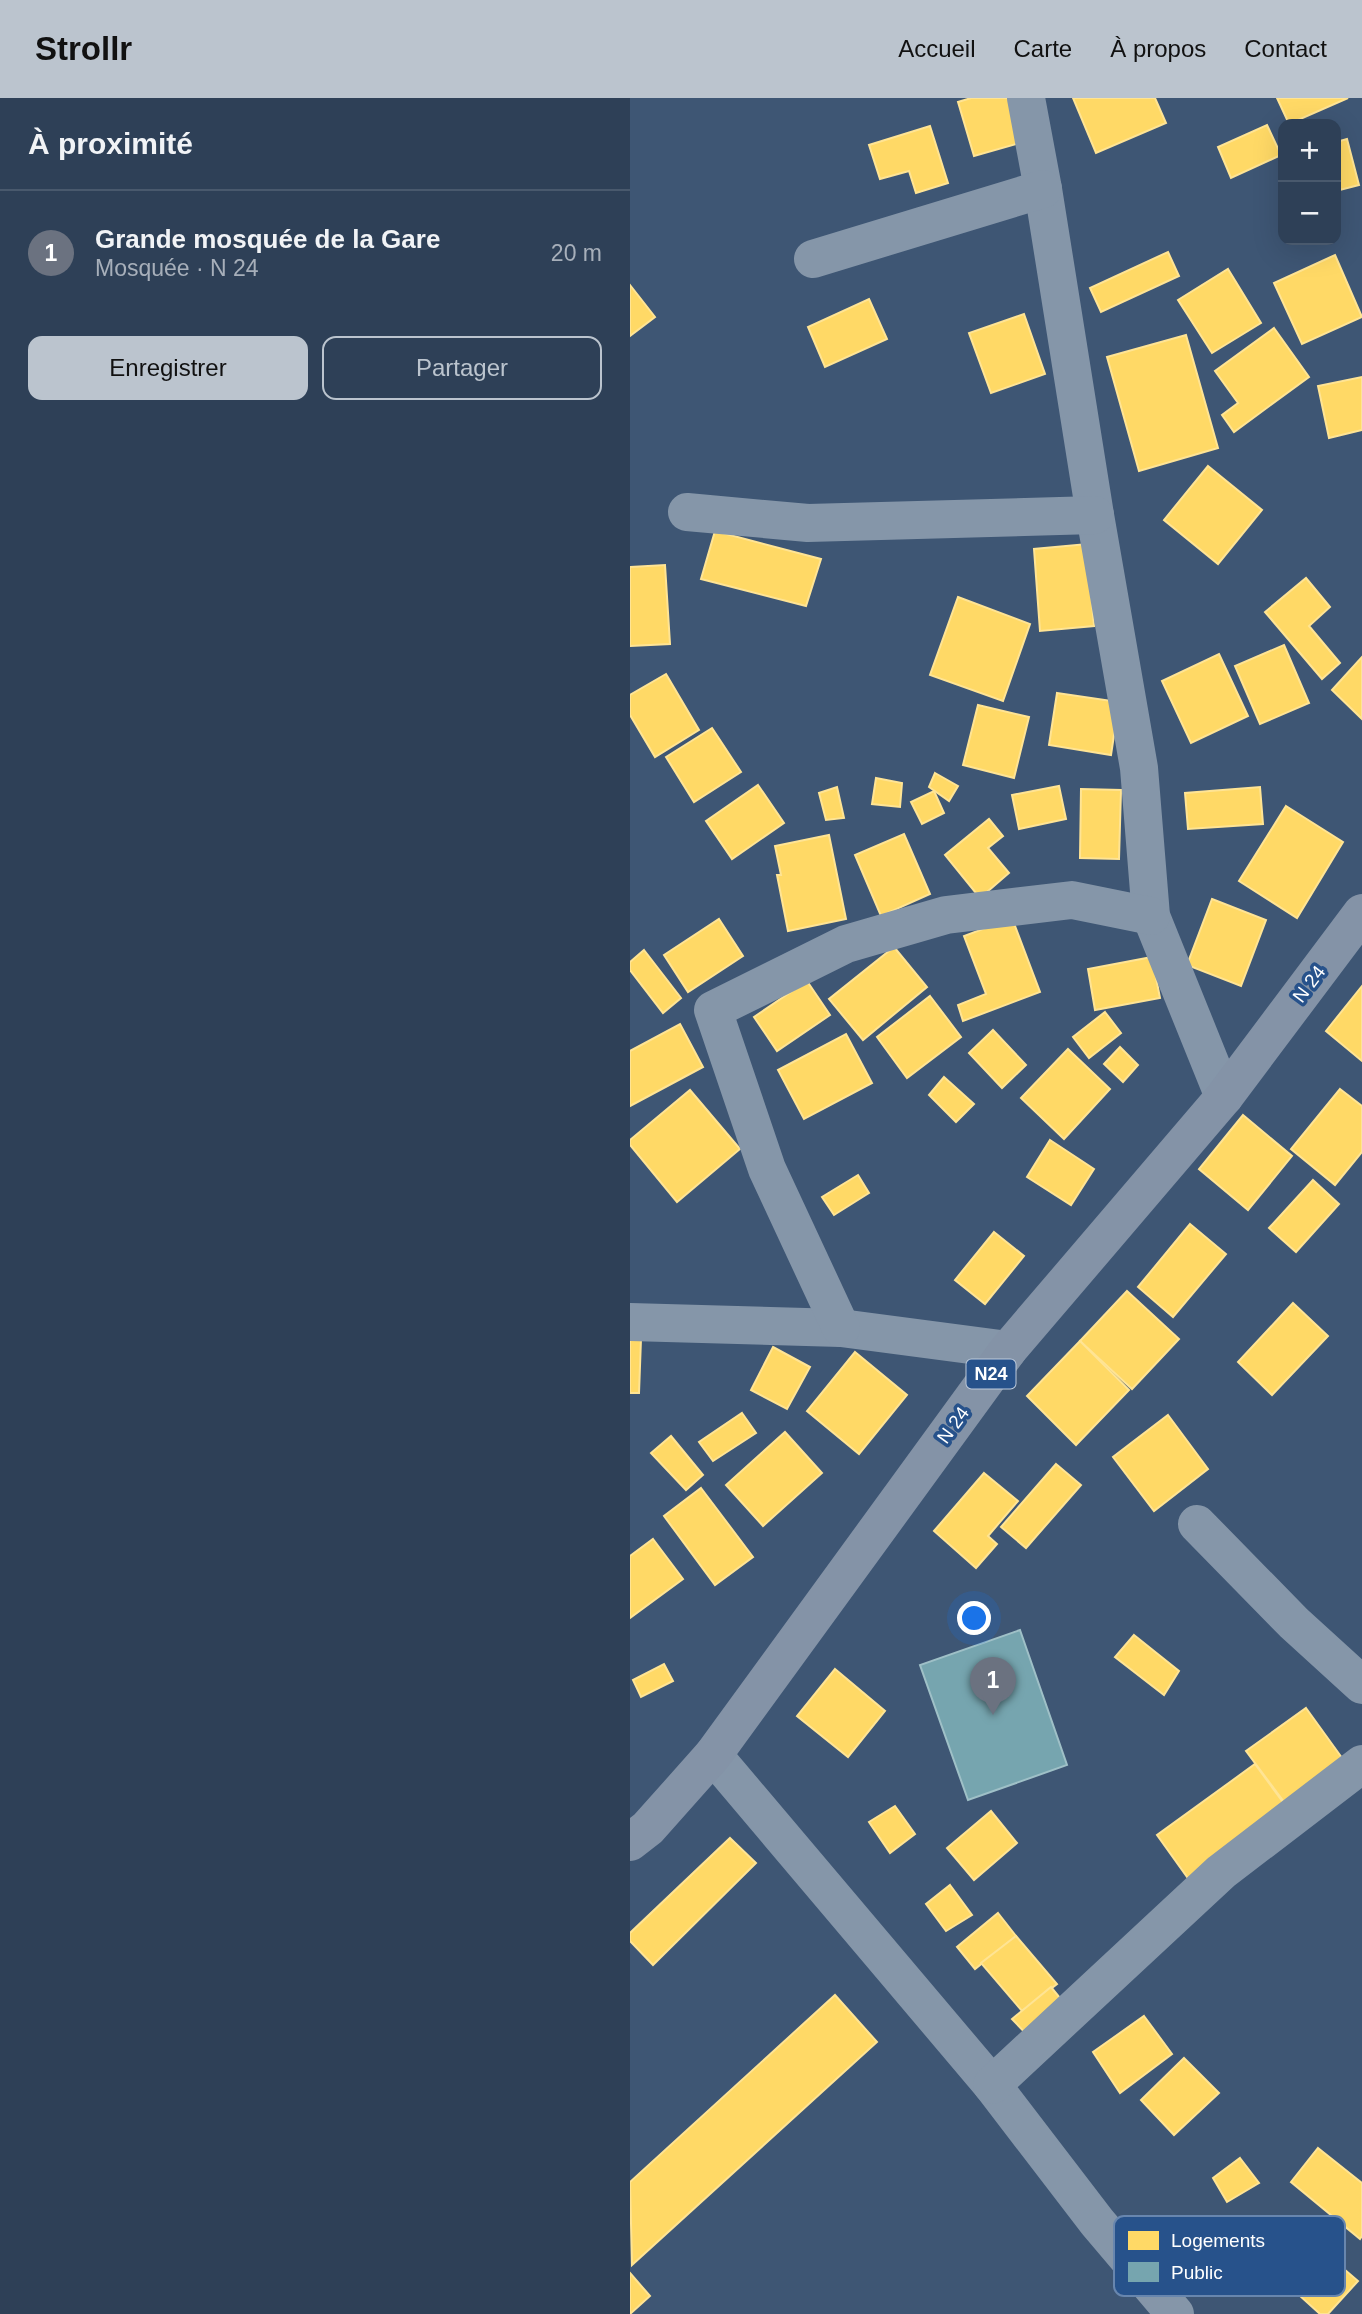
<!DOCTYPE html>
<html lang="fr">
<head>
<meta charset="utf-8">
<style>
	:root { --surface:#2e4057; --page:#3a4b61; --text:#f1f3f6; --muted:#a7afba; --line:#49596d; --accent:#bbc4ce }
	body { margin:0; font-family:Helvetica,sans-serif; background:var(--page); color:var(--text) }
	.controls { position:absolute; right:21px; top:21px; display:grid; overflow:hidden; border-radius:14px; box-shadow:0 7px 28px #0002 }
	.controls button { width:63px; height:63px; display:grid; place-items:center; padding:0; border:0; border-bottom:2px solid var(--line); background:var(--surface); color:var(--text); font:35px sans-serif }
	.you { position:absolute; left:345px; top:1521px; width:24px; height:24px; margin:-18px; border:5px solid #fff; border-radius:50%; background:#1a73e8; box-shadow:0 0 0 10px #1a73e833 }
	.badge { display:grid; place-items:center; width:46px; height:46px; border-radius:50%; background:var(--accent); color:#fff; font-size:23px; font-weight:700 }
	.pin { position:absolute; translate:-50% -58px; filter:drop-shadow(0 2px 4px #0008) }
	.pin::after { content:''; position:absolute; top:37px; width:24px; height:21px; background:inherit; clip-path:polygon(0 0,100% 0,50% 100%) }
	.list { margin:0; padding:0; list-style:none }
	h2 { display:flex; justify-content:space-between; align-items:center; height:91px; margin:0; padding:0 28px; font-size:30px }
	h2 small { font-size:23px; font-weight:400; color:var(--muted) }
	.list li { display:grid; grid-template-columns:46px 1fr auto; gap:21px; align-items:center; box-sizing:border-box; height:126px; padding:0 28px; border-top:2px solid var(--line) }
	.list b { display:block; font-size:26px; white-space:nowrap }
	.list p { margin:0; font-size:23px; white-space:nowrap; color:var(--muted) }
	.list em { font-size:23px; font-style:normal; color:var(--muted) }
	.actions { display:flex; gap:14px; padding:21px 28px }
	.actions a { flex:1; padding:16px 0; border:2px solid var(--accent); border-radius:14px; text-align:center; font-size:24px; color:var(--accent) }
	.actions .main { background:var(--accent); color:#111 }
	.map { position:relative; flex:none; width:732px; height:2216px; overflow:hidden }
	header { display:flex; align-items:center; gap:42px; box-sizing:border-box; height:98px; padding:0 35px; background:var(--accent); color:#111 }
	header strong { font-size:33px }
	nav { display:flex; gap:38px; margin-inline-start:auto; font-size:24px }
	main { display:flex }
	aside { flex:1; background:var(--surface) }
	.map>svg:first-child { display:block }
</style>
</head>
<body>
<header>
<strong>Strollr</strong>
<nav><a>Accueil</a><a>Carte</a><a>À propos</a><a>Contact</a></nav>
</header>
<main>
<aside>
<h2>À proximité<small></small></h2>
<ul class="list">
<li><span class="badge" style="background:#6b7280">1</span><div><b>Grande mosquée de la Gare</b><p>Mosquée · N 24</p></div><em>20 m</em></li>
</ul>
<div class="actions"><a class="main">Enregistrer</a><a>Partager</a></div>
</aside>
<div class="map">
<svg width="732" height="2216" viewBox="0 0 732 2216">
	<rect width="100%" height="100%" fill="#3e5674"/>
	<g fill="#ffd966" stroke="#ffe494" stroke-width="2">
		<path d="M341,0H385L397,43L344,58L328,4Z"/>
		<path d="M443,0H525L536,25L466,55Z"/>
		<path d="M647,0H718L659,26Z"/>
		<path d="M637,27L651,57L601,80L588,49Z"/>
		<path d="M300,28L318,85L286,95L279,73L250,81L239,47Z"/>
		<path d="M717,41L729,87L706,93V44Z"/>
		<path d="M538,154L549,178L471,214L460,190Z"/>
		<path d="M705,157L732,219L672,246L644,185Z"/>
		<path d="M598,171L631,225L582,255L548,202Z"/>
		<path d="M0,187L25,219L0,238Z"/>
		<path d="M239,201L257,241L195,269L178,229Z"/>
		<path d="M394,216L415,276L361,295L339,235Z"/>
		<path d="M644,230L679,279L604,334L592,317L608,305L585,273Z"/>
		<path d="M556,237L588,350L509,373L477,259Z"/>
		<path d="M732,279V332L699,340L688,288Z"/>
		<path d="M578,368L632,412L588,466L534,422Z"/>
		<path d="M85,433L191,461L176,508L71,481Z"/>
		<path d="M457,446L464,528L410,533L404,451Z"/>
		<path d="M35,467L40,546L0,548V469Z"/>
		<path d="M676,480L700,509L679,528L710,565L692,581L635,514Z"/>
		<path d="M328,499L400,526L373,603L300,577Z"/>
		<path d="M654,547L679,605L630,626L605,568Z"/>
		<path d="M589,556L618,618L561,645L532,583Z"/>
		<path d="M732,559V621L702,592Z"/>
		<path d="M36,576L69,632L25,659L0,617V597Z"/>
		<path d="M427,595L489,604L481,657L419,647Z"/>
		<path d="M348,607L399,619L384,680L333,667Z"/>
		<path d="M82,630L111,674L64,704L36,659Z"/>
		<path d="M305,675L328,688L319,703L299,689Z"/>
		<path d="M246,680L272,685L270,709L242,706Z"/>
		<path d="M128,687L154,725L102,761L76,723Z"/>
		<path d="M429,688L436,721L389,731L382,697Z"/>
		<path d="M207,689L214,720L196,722L189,695Z"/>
		<path d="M630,689L633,726L558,731L555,695Z"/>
		<path d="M451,691L491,692L489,761L450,760Z"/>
		<path d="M304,693L314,715L292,726L281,704Z"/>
		<path d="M656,708L713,744L667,820L609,783Z"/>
		<path d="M359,721L373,738L358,750L379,775L350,800L315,757Z"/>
		<path d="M274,736L300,796L251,818L225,757Z"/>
		<path d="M199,737L216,821L158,833L147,777H151L145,748Z"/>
		<path d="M582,801L636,822L611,888L557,867Z"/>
		<path d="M382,820L410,894L333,923L328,907L356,896L334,838Z"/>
		<path d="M89,821L113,858L58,894L34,857Z"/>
		<path d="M264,849L297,889L233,942L199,901Z"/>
		<path d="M14,852L51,900L33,915L0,872V864Z"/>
		<path d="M522,859L530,900L465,912L458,871Z"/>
		<path d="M177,883L200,917L147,953L124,919Z"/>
		<path d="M732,888V963L696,933Z"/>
		<path d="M300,898L331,939L277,980L247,939Z"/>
		<path d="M475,914L491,935L459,960L443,939Z"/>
		<path d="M50,926L73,969L0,1008V953Z"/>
		<path d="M363,932L396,967L372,990L339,955Z"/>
		<path d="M216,936L242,985L174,1021L148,972Z"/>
		<path d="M490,949L508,967L493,984L474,966Z"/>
		<path d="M438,951L480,991L434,1041L391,1000Z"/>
		<path d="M314,979L344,1006L326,1024L299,997Z"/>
		<path d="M710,991L732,1008V1054L705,1087L661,1051Z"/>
		<path d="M60,992L110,1051L47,1104L0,1047V1042Z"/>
		<path d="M613,1017L662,1058L618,1112L569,1071Z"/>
		<path d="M420,1042L464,1071L441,1107L397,1079Z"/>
		<path d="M228,1077L239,1095L204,1117L192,1099Z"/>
		<path d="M683,1082L709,1106L666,1154L639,1130Z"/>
		<path d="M560,1126L596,1156L543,1219L508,1189Z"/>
		<path d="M364,1134L394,1158L355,1206L325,1182Z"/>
		<path d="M497,1193L549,1241L502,1291L450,1243Z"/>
		<path d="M663,1205L698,1238L642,1297L608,1264Z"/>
		<path d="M0,1241H11L9,1295H0Z"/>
		<path d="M450,1243L499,1292L446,1347L397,1298Z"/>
		<path d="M143,1249L180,1269L157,1311L121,1292Z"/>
		<path d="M225,1254L277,1297L229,1356L177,1313Z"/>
		<path d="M112,1315L126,1335L83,1363L69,1344Z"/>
		<path d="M538,1317L578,1371L524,1413L483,1359Z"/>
		<path d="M155,1334L192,1375L133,1428L96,1387Z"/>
		<path d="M41,1338L73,1377L56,1392L21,1355Z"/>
		<path d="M426,1366L451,1387L396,1450L371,1429Z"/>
		<path d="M354,1375L388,1403L358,1438L367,1446L346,1470L304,1433Z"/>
		<path d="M71,1390L123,1459L85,1487L34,1418Z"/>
		<path d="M23,1441L53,1481L0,1520V1458Z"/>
		<path d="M504,1537L549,1573L534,1597L485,1559Z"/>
		<path d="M34,1566L43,1583L11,1599L3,1582Z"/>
		<path d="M205,1571L255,1613L218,1659L167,1618Z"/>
		<path d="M676,1610L720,1671L663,1716L616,1653Z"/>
		<path d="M625,1666L658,1711L560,1783L527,1737Z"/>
		<path d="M265,1708L285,1736L260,1755L239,1724Z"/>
		<path d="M361,1713L387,1745L344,1782L317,1750Z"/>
		<path d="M100,1740L126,1765L23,1867L0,1843V1835Z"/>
		<path d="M320,1787L342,1817L316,1833L296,1806Z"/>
		<path d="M368,1815L386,1838L345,1871L327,1849Z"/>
		<path d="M386,1838L427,1886L392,1913L351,1865Z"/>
		<path d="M421,1889L439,1911L402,1942L382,1921Z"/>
		<path d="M205,1897L247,1944L2,2167L0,2084Z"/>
		<path d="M514,1918L542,1956L490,1995L463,1954Z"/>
		<path d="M554,1960L589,1995L544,2037L511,2002Z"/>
		<path d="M688,2050L732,2085V2138L730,2141L661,2084Z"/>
		<path d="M610,2060L629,2085L597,2104L583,2080Z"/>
		<path d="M693,2153L728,2183L698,2216H690L658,2187Z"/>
		<path d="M0,2175L20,2198L0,2216Z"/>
	</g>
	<path fill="#76a5af" stroke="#9fc0c7" stroke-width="2" d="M390,1532L437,1667L338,1702L290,1567Z"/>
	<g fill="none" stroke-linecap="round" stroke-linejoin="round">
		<g stroke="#8596a9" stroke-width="38">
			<path d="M396,0L413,91L465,417L509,670L521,818L594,999"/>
			<path d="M183,161L413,91"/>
			<path d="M57,414L178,425L465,417"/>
			<path d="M0,1224L211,1230L378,1252"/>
			<path d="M211,1230L137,1071L83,912L216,846L316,817L442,802L521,818"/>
			<path d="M567,1426L664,1525L732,1587"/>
			<path d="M83,1657L362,1987L467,2124L545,2216"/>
			<path d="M362,1987L591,1774L732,1666"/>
		</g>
		<path stroke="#8493a7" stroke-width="38" d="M0,1744L18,1730L83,1657L378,1252L594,999L732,815"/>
	</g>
	<g text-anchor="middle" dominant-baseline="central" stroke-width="7" stroke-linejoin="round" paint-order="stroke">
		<rect fill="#27528b" stroke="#becbdc" stroke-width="2" x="336.5" y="1261.5" width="49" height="29" rx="5"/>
		<g font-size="18" font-weight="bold" fill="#fff">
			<text x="361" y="1276">N24</text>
		</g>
		<g font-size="19" fill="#fff" stroke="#27528b">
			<text transform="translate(679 886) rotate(-53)">N 24</text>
			<text transform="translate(323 1327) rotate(-54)">N 24</text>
		</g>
	</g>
	<rect x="484" y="2118" width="231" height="80" rx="10" fill="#27528b" stroke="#6886ae" stroke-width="2"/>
	<rect x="498" y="2133" width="31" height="19" fill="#ffd966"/>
	<rect x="498" y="2164" width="31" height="20" fill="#76a5af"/>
	<g font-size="19" fill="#fff">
		<text x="541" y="2149">Logements</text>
		<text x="541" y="2181">Public</text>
	</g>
</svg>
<div class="controls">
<button>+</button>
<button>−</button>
</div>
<div class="you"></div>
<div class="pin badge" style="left:363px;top:1617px;background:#6b7280">1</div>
</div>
</main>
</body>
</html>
